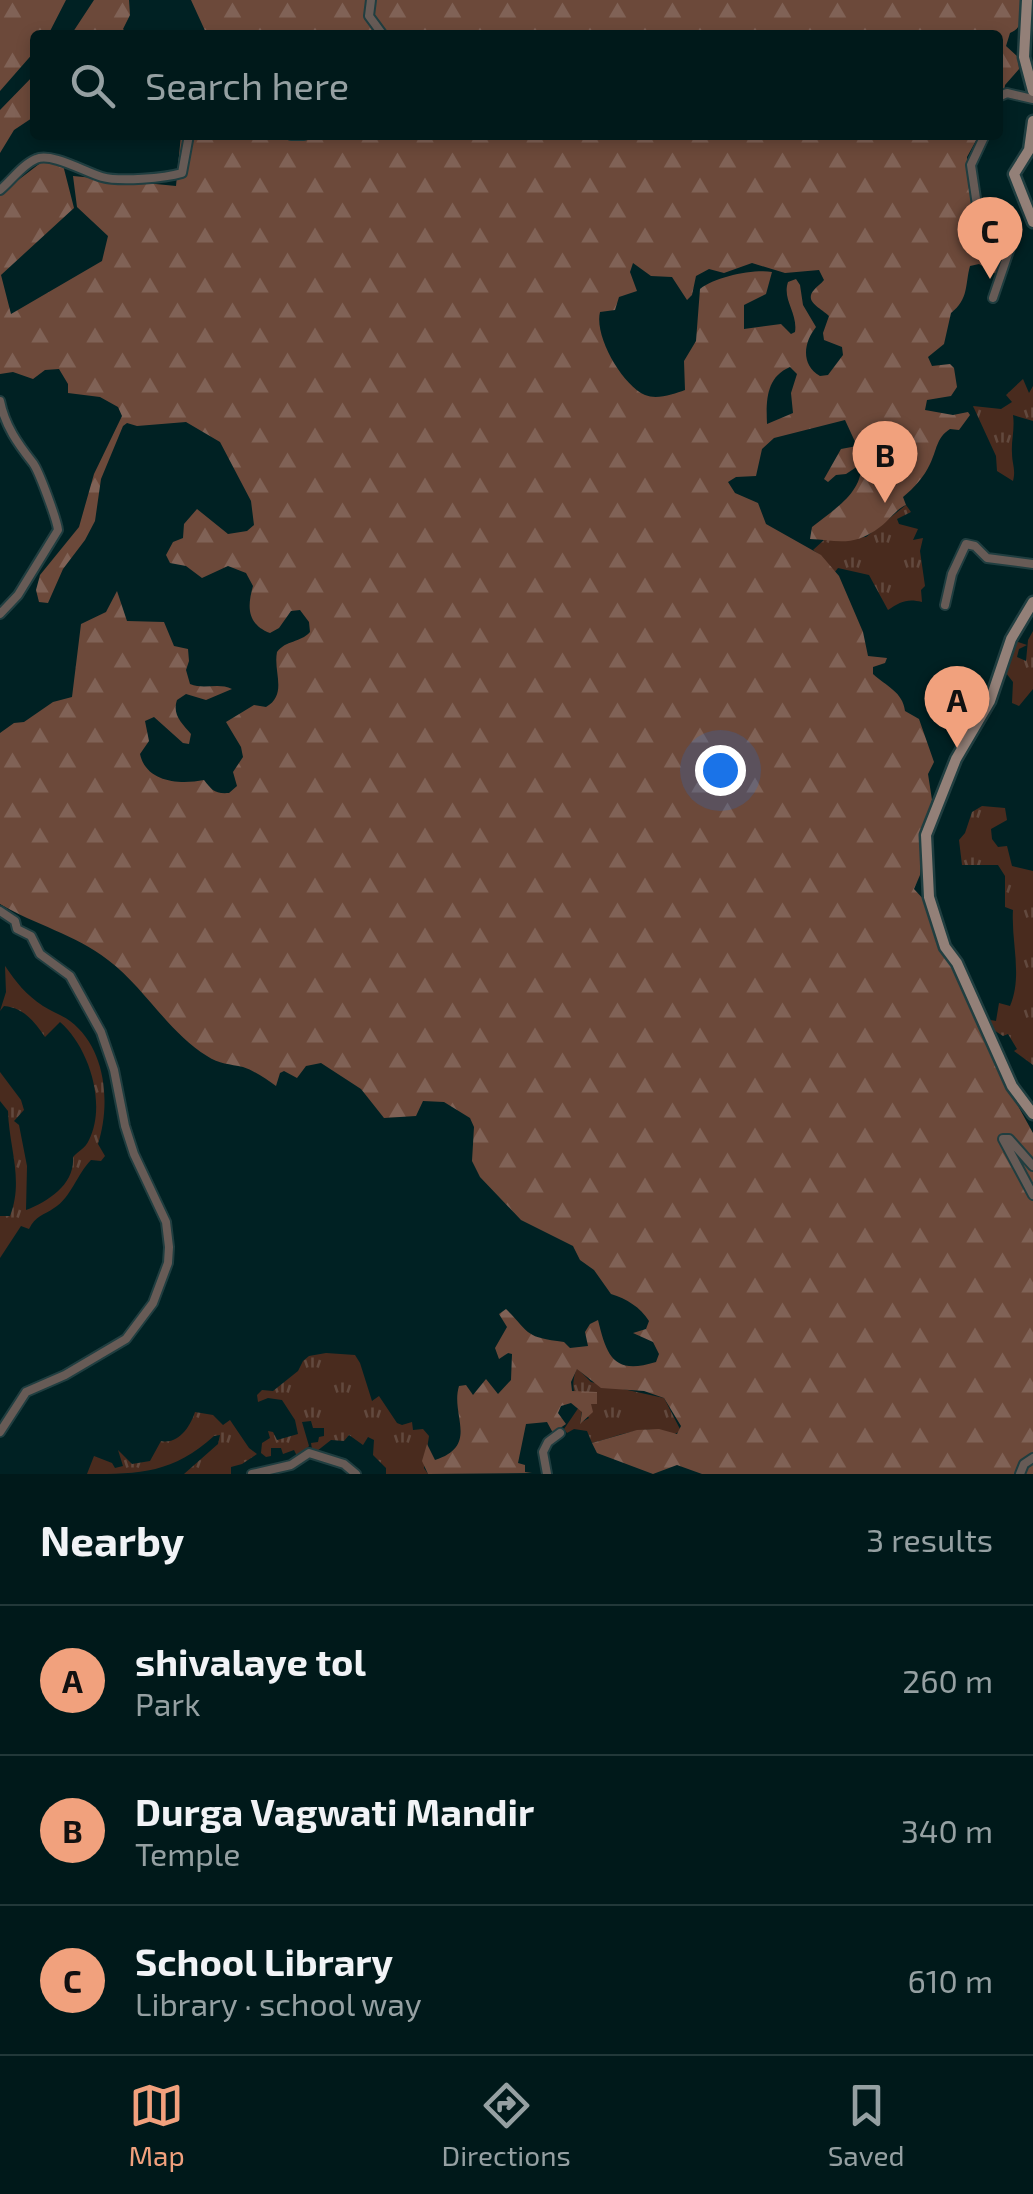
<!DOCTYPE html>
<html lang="en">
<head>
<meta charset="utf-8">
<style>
	:root { --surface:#00191a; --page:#0a2223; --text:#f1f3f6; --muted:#95a0a2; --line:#223839; --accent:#f1a17d }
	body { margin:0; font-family:"Exo 2",sans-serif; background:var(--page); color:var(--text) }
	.you { position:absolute; left:720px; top:770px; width:35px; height:35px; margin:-25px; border:8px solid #fff; border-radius:50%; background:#1a73e8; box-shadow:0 0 0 15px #1a73e833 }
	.badge { display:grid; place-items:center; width:65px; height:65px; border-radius:50%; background:var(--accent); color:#111; font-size:32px; font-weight:700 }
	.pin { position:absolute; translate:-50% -82px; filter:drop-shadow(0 2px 5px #0008) }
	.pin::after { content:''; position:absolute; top:52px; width:35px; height:30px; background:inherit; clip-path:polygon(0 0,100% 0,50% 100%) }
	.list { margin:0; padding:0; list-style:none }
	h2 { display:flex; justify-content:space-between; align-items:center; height:130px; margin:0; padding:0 40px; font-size:42px }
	h2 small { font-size:32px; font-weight:400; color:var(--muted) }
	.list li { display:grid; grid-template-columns:65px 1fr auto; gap:30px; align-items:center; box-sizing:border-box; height:150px; padding:0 40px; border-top:2px solid var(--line) }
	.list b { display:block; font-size:38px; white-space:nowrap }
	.list p { margin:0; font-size:32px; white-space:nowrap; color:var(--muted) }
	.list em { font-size:32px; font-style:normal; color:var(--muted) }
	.icon { flex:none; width:55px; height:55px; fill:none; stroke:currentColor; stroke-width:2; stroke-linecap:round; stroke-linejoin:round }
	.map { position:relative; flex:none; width:1033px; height:1474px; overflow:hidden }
	.search { position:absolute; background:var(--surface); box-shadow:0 5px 15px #0003; left:30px; right:30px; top:30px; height:110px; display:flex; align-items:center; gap:25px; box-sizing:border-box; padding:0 35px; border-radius:10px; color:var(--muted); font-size:38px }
	.sheet { height:580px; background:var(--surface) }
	nav { display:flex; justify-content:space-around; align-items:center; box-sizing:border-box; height:140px; border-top:2px solid var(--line); background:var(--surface); font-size:28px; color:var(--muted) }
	nav a { display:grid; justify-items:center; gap:5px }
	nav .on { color:var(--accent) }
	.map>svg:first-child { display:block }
</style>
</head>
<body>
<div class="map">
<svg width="1033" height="1474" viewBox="0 0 1033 1474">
	<defs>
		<pattern id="grass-tufts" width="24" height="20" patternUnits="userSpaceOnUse" patternTransform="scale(2.5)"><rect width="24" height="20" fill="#492b1e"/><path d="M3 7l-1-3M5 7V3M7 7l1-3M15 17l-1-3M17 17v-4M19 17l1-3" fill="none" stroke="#62493e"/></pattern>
		<pattern id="forest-firs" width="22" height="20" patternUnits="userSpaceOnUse" patternTransform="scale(2.5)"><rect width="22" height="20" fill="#6c493a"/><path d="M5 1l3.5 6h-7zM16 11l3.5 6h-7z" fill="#806256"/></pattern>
	</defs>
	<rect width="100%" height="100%" fill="#002123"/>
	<g fill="url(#grass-tufts)">
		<path d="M1023,379L1029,393L1033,386V421L1013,415C1015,429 1011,441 1012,453C1012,464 1016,469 1013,481L997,471L996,456L973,406L1001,409L1012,402L1006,395Z"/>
		<path d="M906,505L911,512L897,519L899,524L918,529L913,540L923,538L920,551L925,586L921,590L922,602C907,598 900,602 888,610L869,575L838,568L834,573L821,556L813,550L824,540L866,537Z"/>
		<path d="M1033,631V689L1019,706L1012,703L1013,682L1006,673L1018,637V642L1027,645L1019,649L1017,657L1026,661L1028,640Z"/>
		<path d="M982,806L1005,808L1007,820L991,829L992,839L998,847L1007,846L1012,866L1033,871V1065L1014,1051L1017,1049L1008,1034L1003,1036L989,1027L985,1019L996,1021L999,1003L1010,1006C1023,975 1011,943 1013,910L1005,907V876L998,865H962L959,840L965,833L972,812Z"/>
		<path d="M5,966C16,982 26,995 43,1006C52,1012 62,1015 70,1021C106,1048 111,1103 98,1144L105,1156L101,1161L91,1160C77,1174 71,1198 54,1208C44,1215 35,1216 29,1229L21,1226L0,1258V1216H10C24,1180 9,1148 8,1111L0,1101V1072L21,1100L24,1110L14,1121L19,1125L27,1166L26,1210C49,1201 75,1184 73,1157C79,1150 85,1149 89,1140C107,1104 89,1047 60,1022L45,1037C34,1021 24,1008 4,1006L0,1011L6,992Z"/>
		<path d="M326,1353L355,1355L360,1363L372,1401L379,1396L397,1423L402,1425L412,1422L413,1430L423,1429L429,1436L424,1468L428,1474H386V1468L373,1455L374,1440L368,1437L363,1445L349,1435L344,1441L331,1440L317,1451L312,1449L311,1443L318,1442L319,1437L324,1436V1428H313L311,1421L302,1422L309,1446L298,1458L294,1450L283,1454L281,1448H271V1456L266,1457L261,1453L262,1443L270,1438L268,1431L273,1432L277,1440L298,1434L295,1420L282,1400L268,1398L258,1402L257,1395L262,1390L273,1391L298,1371L303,1361L309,1356Z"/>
		<path d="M577,1368L591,1382L664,1398L681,1431L672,1435C647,1422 618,1436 592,1443L587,1431L574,1429L567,1433L564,1429L579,1407L582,1411L580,1423L589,1418C577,1399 568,1390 577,1368Z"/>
		<path d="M195,1412L213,1415L223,1425L230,1420L249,1448L257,1454L242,1464L231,1467V1474H184L218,1444L220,1435L214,1436C173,1473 141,1474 87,1474L94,1456L112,1463L115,1468L123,1466L118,1450L132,1464L150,1461L161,1441C179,1445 191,1425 195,1412Z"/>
	</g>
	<g fill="url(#forest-firs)" fill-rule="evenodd">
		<path d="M0,0H66L48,35H35V51L0,91Z"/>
		<path d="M94,0H129L130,15L123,29L128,35H71Z"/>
		<path d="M191,0H1024C1023,15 1025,26 1010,33L1006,46L1018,57L1019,69L1005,85L1004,93L998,91V35H207Z"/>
		<path d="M35,74V116L14,130L0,153V110Z"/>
		<path d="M181,135H979L967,157L968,173L976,211L1001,238L1004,249L996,274L979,264L970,266C965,284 969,299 951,313L944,344L928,357L932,366L950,364L954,368L957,387L951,396L927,400L925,410L953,415L968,412L970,415L959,430L950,429C936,438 937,450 930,464C924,477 914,488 903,497L906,505C895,510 890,520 880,527C853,548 836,540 810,539L812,527C833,510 863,493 861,464L846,474L836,475L828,482L824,479L841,449L857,446L845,420L774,438L762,449L756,476L736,477L728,482L735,493L758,503L766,524L821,555L839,576L863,632L868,656L887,658L885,663L873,667V674C886,686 903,692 905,711L919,719L934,762L928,774L932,800L924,827L920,875L914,889L926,902L941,943L1007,1086L1033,1133V1474H702L677,1465L653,1474L597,1453L592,1443L637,1430L659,1429L677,1434L681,1426L664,1398L644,1391L601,1388L577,1369L571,1382L572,1391L597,1392V1404H591L593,1412L580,1424L582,1412L571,1403L561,1406L558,1413L566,1424L553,1433L547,1422L526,1424L518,1463L525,1465V1472L532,1473L428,1474L422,1461L427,1444L435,1460C480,1445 450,1415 459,1386L466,1385L473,1395L486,1379L498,1394L511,1380L512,1354L508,1353L499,1359L495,1348L507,1327L499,1314L506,1309C531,1334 524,1337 564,1342L570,1348L588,1346L585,1332L590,1324L598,1320C607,1357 614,1375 656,1362L659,1354L653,1342L633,1333L646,1329L649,1321C640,1307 627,1299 611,1294L594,1270L580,1260L573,1246L521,1220L480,1177L472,1161L474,1127L470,1118L444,1102L423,1101L416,1116L384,1118L361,1089L321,1063L306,1066L297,1078L284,1071L280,1073L276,1086C266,1079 255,1071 243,1067C230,1064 219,1064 207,1056C168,1032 145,988 108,960C75,934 35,925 0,904V733L14,723L24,722L53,702L72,697L81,624L106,612L117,591L127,621L164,622L174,646L188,649L189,661L186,670L190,684C205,690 218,682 232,689L206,700L186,694L177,700C172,715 182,723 191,734L189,744L183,743L154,717L145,721L149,741L140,754C146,782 179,785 204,780C212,790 214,794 229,793L237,786L233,772L243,757L241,747L226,722L254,705L266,707C288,694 273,672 277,652C286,640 300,643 310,632L309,622L300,610L291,611L279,628L270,633C247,624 247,607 253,586L246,573L228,566L202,578L186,566L170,563L166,555L173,542L183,538L184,524L197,509L228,534L247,531L254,525L251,501L220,442L186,422L137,426L127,423L123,426L101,479L95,521L85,540L63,569L48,603L39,602L36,590L40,575L79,527L94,474L122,416L118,407L100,397L68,393V384L59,369L45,370L33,379L13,372L0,374V194L47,158L63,165L74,208L1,275L11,314L102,261L108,236L77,207L73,176L176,186ZM633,263L651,276L672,277L687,300L692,295L696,276L709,269L724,273L752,263L785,273L819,270L824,280C821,284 817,286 814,290C803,302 823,309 829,316L823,333L824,340L842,347L843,355L828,375L820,376C800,364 804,342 816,327L803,305L800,285L796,279L788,282C782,300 798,313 795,332L791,334L781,324L744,329V305L766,294L772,272C753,269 715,277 700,289L696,341L684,361L685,390C674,394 657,400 645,395C622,385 594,336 600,312L615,310L619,297L637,291L630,272ZM790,367L797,374L791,393L793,413L767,424C766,401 766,377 790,367Z"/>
	</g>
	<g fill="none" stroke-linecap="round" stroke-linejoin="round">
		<defs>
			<g id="street">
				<path d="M371,0L369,16L383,35"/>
				<path d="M998,97L1007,93L1033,99"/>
				<path d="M291,135H304"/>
				<path d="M985,135L971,165L978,212L1008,238L1011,245L993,298"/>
				<path d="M0,190C11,181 23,164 36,159C51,152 85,172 102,177C120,182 165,178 182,173L189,135"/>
				<path d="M0,401C5,426 18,444 33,463C39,471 57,520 58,530L18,595L0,614"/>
				<path d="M945,605L952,574L966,544L975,546L987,558L1033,564"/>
				<path d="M0,911L15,921L17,929L31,936L40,954L70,976L101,1032L114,1070L125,1126L134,1154L166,1222L169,1247L168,1263L153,1303L126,1339L65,1375L26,1392L0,1432"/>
				<path d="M1033,1166L1009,1139H1003L1033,1195"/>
				<path d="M252,1474L291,1465L309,1453L344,1464L356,1474"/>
				<path d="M547,1474L543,1452L548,1442L560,1433"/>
				<path d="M1020,1474L1024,1464L1033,1458"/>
			</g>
			<g id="secondary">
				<path d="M1027,0L1024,57L1033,91"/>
				<path d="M1033,121L1029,150L1014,174L1033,222"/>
				<path d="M1033,602L1011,639L990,701L956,759L926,835L929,897L945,947L957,963L1012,1086L1033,1114"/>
			</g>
		</defs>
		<use href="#street" stroke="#203e40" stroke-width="12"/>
		<use href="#secondary" stroke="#203e40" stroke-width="15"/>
		<use href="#street" stroke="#675b56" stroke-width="8"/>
		<use href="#secondary" stroke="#938078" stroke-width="10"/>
	</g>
</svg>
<div class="you"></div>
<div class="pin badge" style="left:957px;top:748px">A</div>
<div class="pin badge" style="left:885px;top:503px">B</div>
<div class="pin badge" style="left:990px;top:279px">C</div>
<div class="search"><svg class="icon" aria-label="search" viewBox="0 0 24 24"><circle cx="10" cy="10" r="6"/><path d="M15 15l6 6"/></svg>Search here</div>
</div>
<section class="sheet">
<h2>Nearby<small>3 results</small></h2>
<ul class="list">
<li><span class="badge">A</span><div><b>shivalaye tol</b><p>Park</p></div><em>260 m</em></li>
<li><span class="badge">B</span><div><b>Durga Vagwati Mandir</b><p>Temple</p></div><em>340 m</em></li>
<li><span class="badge">C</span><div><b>School Library</b><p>Library · school way</p></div><em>610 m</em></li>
</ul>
</section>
<nav>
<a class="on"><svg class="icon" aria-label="map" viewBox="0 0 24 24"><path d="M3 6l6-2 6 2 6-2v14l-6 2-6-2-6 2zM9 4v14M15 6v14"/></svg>Map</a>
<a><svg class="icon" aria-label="directions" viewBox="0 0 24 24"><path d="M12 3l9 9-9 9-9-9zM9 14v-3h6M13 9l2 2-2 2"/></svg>Directions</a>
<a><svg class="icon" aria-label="saved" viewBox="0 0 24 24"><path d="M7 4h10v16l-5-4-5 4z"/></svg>Saved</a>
</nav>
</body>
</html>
